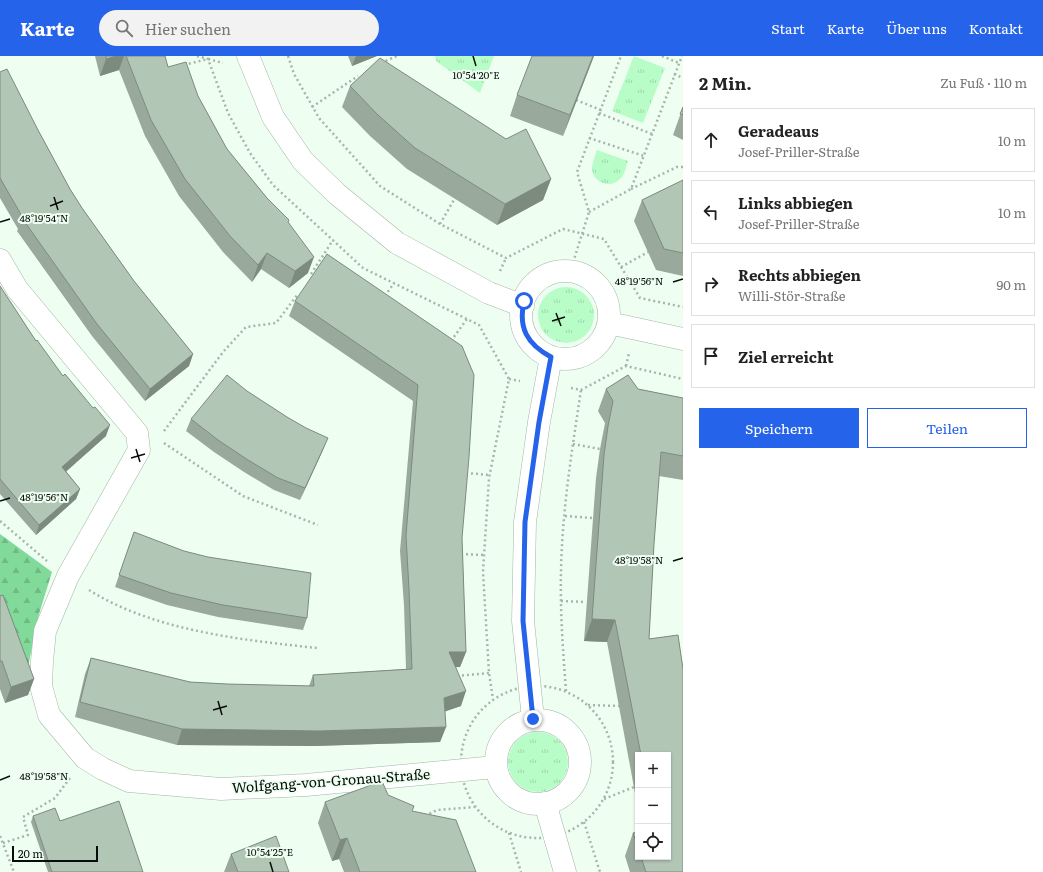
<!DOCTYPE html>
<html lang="de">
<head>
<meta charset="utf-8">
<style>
	:root { --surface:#fff; --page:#f2f2f2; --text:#222; --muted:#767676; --line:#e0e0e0; --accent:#2563eb }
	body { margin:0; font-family:Literata,serif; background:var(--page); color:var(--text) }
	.controls { position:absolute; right:12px; bottom:12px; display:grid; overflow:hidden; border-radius:0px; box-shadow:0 1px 3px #0004 }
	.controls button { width:36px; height:36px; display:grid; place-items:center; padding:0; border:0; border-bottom:1px solid var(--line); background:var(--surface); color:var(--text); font:20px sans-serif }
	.scale { position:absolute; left:12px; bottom:10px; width:86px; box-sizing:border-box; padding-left:4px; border:2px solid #070d08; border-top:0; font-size:11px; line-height:14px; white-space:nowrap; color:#070d08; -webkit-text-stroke:3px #eefff2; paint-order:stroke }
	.stop { position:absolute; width:12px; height:12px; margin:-9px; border:3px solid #2563eb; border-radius:50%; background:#fff }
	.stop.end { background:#2563eb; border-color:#fff; box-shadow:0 1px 4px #0008 }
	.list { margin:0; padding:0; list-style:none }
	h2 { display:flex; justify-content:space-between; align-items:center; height:52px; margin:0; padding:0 16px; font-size:17px }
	h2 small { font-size:13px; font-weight:400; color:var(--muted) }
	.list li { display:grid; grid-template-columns:26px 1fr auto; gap:12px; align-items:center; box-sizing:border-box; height:64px; margin:0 8px 8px; padding:0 8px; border:1px solid var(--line); border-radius:0px }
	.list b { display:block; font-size:15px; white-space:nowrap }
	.list p { margin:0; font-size:13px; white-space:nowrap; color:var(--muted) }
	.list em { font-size:13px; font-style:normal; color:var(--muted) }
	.actions { display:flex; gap:8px; padding:12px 16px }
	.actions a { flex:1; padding:9px 0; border:1px solid var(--accent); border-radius:0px; text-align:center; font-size:14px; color:var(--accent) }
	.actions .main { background:var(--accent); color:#fff }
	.icon { flex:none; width:22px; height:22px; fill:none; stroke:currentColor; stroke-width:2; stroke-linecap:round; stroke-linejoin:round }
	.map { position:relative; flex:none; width:683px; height:816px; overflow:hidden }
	header { display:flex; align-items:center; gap:24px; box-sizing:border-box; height:56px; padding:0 20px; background:var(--accent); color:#fff }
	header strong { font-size:19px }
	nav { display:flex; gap:22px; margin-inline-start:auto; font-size:14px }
	.search { width:280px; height:36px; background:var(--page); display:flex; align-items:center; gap:10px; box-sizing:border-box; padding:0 14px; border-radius:22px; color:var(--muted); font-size:15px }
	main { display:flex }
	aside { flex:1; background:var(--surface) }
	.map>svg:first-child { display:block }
</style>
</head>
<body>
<header>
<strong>Karte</strong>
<div class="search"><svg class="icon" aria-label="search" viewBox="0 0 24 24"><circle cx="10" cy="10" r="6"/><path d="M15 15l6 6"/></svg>Hier suchen</div>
<nav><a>Start</a><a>Karte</a><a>Über uns</a><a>Kontakt</a></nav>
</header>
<main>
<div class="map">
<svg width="683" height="816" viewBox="0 0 683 816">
	<defs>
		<pattern id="grass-tufts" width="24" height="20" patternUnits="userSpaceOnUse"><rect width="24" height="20" fill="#b8fdc8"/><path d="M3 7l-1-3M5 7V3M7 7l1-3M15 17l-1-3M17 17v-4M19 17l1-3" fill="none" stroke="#9dd8aa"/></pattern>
		<pattern id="forest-firs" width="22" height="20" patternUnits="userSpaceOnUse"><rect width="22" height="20" fill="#82da9a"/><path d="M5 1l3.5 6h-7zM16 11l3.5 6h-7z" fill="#6fba83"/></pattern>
	</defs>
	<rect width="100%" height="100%" fill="#eefff2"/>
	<g fill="url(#grass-tufts)">
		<path d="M435,0H494L480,37L436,5Z"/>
		<path d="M634,0L665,12L643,67L612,55Z"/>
		<path d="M597,94L628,105C626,111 625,118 620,123C611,133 593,127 592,113C592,107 595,100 597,94Z"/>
		<circle cx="566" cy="259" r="28"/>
		<circle cx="538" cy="706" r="30"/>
	</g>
	<path fill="url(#forest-firs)" d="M0,478L52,516L39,558L28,611L0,564Z"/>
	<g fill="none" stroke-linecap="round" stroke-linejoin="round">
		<defs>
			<g id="minor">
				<path d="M248,0L273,61L303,105L337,138L397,187L489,237L523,250"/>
				<path d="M0,204L17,233L137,377L139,394L68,520L45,575L42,605L41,630L49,659L85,702L103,713L129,725L221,733L306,729L495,711"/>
				<circle cx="565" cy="259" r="44"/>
				<path d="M609,267L683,283"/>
				<path d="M533,663L523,565L525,466L539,366L551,301"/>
				<circle cx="538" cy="706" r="42"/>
				<path d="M545,747L565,816"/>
			</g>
		</defs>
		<use href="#minor" stroke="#a2b5a6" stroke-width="23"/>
		<g stroke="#a7b5aa" stroke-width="2.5" stroke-dasharray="2 3" stroke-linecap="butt">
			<path d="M197,0L208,3L228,57L250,97L273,129L363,212L479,269L509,323L489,422L483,516L489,617L493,643"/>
			<path d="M288,0L294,18L319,62L380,130L440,168L506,202L563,173L604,183L640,242L683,251"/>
			<path d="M662,0L679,7"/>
			<path d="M381,7L397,0"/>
			<path d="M184,9L208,3L223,7"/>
			<path d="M674,18L683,22"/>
			<path d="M576,44L601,54"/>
			<path d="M312,51L358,20"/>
			<path d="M599,57L652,78"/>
			<path d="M589,82L644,100"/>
			<path d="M631,133L677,111H683"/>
			<path d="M589,156L631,133L682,0"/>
			<path d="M440,168L455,142"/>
			<path d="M621,211L648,196"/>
			<path d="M500,215L506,202"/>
			<path d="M570,216L589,156L577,116L621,0"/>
			<path d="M311,218L333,184"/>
			<path d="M385,240L394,227"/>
			<path d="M451,285L467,263"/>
			<path d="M626,310L629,297"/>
			<path d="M509,323L520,325"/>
			<path d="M571,332L581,334L626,310L683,323"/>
			<path d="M164,375L223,296L246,271L276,267L298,238"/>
			<path d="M164,387L243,440L318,469"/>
			<path d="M573,388L600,393"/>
			<path d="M466,417L489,419"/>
			<path d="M565,460L592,462"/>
			<path d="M0,465L47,505"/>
			<path d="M461,498L484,499"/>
			<path d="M89,534C154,575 243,584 317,592"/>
			<path d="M561,545L586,546"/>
			<path d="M457,620L489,617"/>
			<circle cx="537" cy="706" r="76"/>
			<path d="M566,635C563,595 560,555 561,516C562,455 572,394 581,334"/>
			<path d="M588,649L619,650"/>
			<path d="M604,743L634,731"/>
			<path d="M425,760L437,754L475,751"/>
			<path d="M584,766L600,816"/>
			<path d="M509,777L521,816"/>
			<path d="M0,780L14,816"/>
			<path d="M3,787L28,779L23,761L55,742L70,722"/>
		</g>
		<use href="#minor" stroke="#fff" stroke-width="22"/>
	</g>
	<g fill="#99aa9d">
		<path d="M95,0H165L168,11L198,40L227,93L267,142L288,166L308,217L289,232L261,213L252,226L223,196L179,140L145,80L119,14L100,20Z"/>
		<path d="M348,0H377L352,10Z"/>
		<path d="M594,0L563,80L510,60L517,39Z"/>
		<path d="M0,16L38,74L70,133L82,152L134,225L193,298L189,310L145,345L92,280L17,175L18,173L0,142Z"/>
		<path d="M350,30L551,123L543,144L497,169L407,113L370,80L342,51Z"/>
		<path d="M683,51V84L673,79Z"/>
		<path d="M683,124V220L656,214L634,165L642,144Z"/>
		<path d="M0,230L36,285L106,380L66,415L80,433L76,443L36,479L0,438Z"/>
		<path d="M295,245L462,290V482L466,596L460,611H456L461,650L445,655L446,671L440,686L314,690L177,689L75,661L85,618L91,602L190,626L227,628L309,630L313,619L406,613L404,549L400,495L413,345L289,260Z"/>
		<path d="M628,319L638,333L683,342V424L659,420L654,488L649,583L678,579L683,613V816H630L625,800L633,777L638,776V801H668V699H638V753L607,586L584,585L596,422L600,393L605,367L598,355L606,333Z"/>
		<path d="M191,363L323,394L300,444L274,434L244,416L214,396L186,375Z"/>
		<path d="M134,476L307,562L303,574L218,561L167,549L115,531Z"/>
		<path d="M0,540L34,623L28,639L5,647L0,633Z"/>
		<path d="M388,739L412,755L476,816H344L339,803L332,805L318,767L325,746Z"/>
		<path d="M33,760L60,765L143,816H48L31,766Z"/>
		<path d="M231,798L289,816H224Z"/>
	</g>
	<g fill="#7d8b7f">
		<path d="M116,0H124L119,14L100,20L106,3Z"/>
		<path d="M356,0H377L352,10Z"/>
		<path d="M593,0H594L563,80L570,59Z"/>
		<path d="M551,123L543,144L497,169L505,148Z"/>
		<path d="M267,197L261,213L252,226L258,209Z"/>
		<path d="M314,201L308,217L289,232L295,215Z"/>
		<path d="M193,298L189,310L145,345L150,333Z"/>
		<path d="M110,369L106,380L59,422L62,411Z"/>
		<path d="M328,382L323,394L300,444L305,432Z"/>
		<path d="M80,433L76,443L36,479L39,469Z"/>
		<path d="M592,563L615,564L607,586L584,585Z"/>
		<path d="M449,596H466L460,611L444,612Z"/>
		<path d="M34,623L28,639L5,647L11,631Z"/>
		<path d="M466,635L461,650L438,658L444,642Z"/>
		<path d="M446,671L440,686L314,690L177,689L182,673Z"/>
		<path d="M347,782L339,803L332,805L340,784Z"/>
	</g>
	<g fill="#b2c6b6" stroke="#7d8b7f">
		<path d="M106,0H116L106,3Z"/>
		<path d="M126,0H165L168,11L186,6L198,40L227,93L267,142L289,164L288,166L314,201L295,215L267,197L258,209L230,180L185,123L151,64Z"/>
		<path d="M532,0H593L570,59L517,39Z"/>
		<path d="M380,2L506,83L526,73L551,123L505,148L415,92L378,59L350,30Z"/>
		<path d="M7,13L38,74L70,133L82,152L134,225L193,298L150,333L97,268L22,162H23L0,122V16Z"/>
		<path d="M683,51V59L680,58Z"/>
		<path d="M683,124V197L664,193L642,144Z"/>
		<path d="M327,198L462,290L474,319L469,401L462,482L466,596H449L466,635L444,642L446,671L319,675L182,673L80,646L91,602L190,626L227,628L314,630L313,619L412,613L409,533L406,480L418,329L295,245Z"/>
		<path d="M0,230L36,285L37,284L63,320L65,318L93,352L95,351L110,369L62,411L80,433L39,469L0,423Z"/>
		<path d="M227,319L247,335L287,361L306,372L328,382L305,432L278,422L248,404L218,384L191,363Z"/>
		<path d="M628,319L638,333L683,342V400L661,396L654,488L649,583L678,579L683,613V816H646L641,801H668V699H641L615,564L592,563L604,399L608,370L613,345L606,333Z"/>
		<path d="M134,476L184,495L208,501L311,517L307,562L223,549L171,537L119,519Z"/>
		<path d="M3,539L34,623L11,631L2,605H0V540Z"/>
		<path d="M382,725L388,739L414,750L412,755L456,764L476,816H360L347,782L340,784L325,746Z"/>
		<path d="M119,745L143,816H52L33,760L55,752L60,765Z"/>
		<path d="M638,776V792L633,777Z"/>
		<path d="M276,780L289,816H238L231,798Z"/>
	</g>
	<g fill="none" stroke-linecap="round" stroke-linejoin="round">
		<path stroke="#2563eb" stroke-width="5" d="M524,245C518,272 527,288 551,301L539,366L525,466L523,565L533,663"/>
	</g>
	<path fill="none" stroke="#070d08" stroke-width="1.5" d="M473,0L476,10M54,141L58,154M50,150L63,145M0,166L10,163M673,226L683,223M556,257L561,270M552,265L565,261M136,393L140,406M131,402L145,398M0,445L10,442M673,505L683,502M218,645L222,659M213,654L227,650M0,724L10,720M270,806L273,816"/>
	<g text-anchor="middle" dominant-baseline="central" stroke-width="4" stroke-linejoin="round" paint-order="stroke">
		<g font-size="14" fill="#070d08" stroke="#eefff2">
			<text transform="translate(331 724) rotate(-4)">Wolfgang-von-Gronau-Straße</text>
		</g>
	</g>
	<g font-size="10" text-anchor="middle" fill="#070d08" stroke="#eefff2" stroke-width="4" stroke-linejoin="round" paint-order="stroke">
		<text x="476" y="23">10°54'20"E</text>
		<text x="44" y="166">48°19'54"N</text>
		<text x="639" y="229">48°19'56"N</text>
		<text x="44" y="445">48°19'56"N</text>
		<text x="639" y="508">48°19'58"N</text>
		<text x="44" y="724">48°19'58"N</text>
		<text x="270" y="800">10°54'25"E</text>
	</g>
</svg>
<div class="controls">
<button>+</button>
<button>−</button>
<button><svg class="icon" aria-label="locate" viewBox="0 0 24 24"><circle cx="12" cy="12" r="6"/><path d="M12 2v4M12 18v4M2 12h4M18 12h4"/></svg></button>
</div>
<div class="scale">20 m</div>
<div class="stop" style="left:524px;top:245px"></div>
<div class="stop end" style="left:533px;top:663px"></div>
</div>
<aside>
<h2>2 Min.<small>Zu Fuß · 110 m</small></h2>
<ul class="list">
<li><svg class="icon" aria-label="ahead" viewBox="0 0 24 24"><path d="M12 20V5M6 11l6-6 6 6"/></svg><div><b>Geradeaus</b><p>Josef-Priller-Straße</p></div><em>10 m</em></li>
<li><svg class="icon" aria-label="left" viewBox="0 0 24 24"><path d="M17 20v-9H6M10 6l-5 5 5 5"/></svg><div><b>Links abbiegen</b><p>Josef-Priller-Straße</p></div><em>10 m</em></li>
<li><svg class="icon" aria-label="right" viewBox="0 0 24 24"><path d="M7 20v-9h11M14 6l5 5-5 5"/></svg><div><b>Rechts abbiegen</b><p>Willi-Stör-Straße</p></div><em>90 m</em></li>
<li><svg class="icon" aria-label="arrive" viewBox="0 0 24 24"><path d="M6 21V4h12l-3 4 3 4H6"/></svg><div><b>Ziel erreicht</b></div></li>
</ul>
<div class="actions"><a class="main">Speichern</a><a>Teilen</a></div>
</aside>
</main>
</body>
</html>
